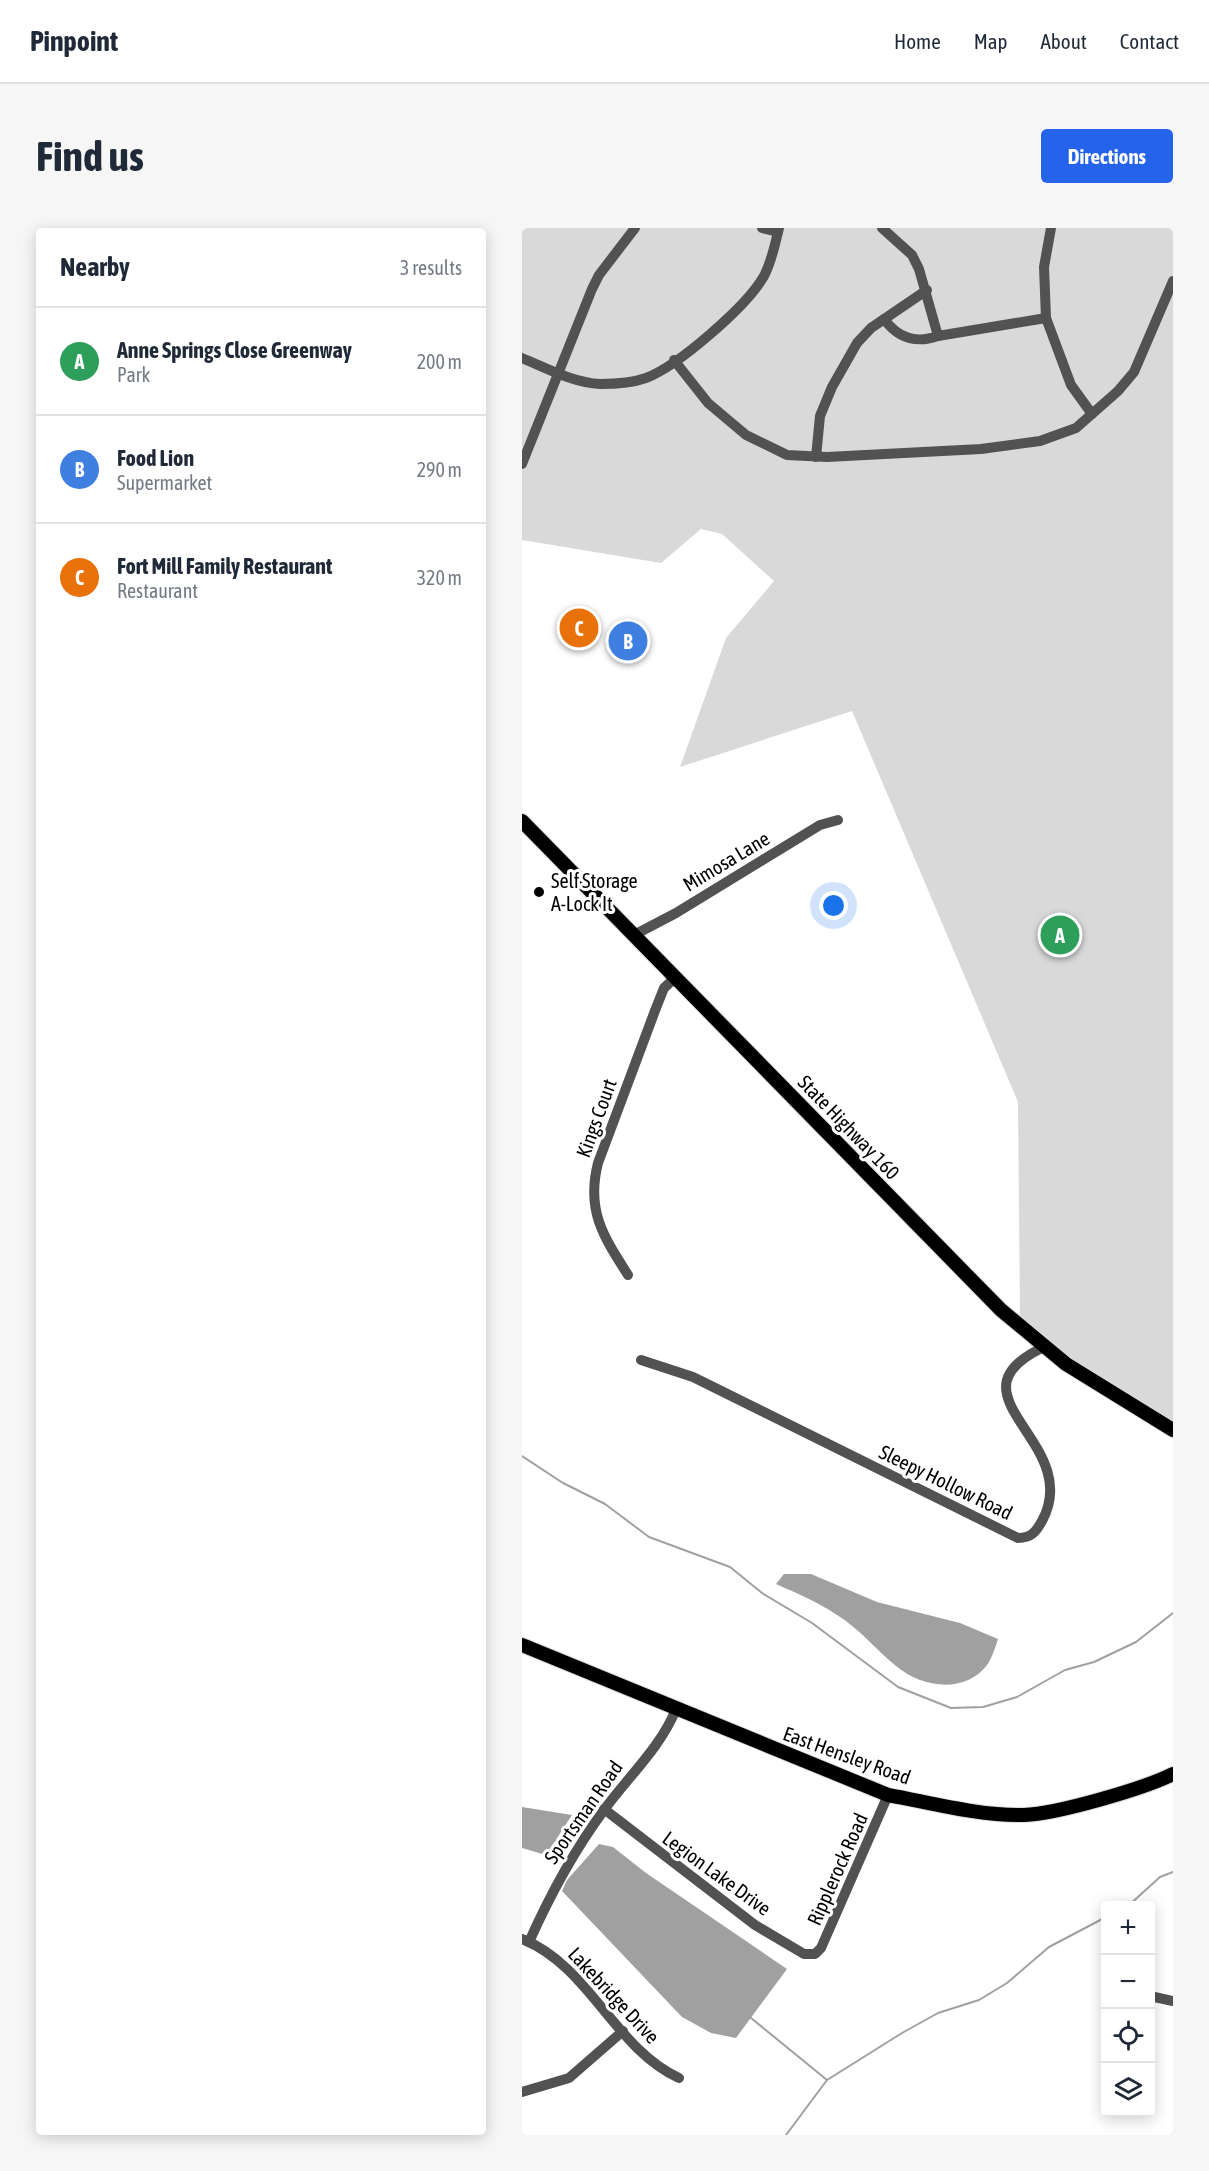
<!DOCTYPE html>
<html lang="en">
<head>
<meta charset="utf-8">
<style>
	:root { --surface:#fff; --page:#f6f6f7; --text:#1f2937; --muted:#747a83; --line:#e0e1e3; --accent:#2563eb }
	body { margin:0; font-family:"Asap Condensed",sans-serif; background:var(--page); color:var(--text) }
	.controls { position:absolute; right:18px; bottom:18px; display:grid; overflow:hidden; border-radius:6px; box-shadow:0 3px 15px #0003 }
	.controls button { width:54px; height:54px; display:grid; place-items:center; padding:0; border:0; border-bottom:2px solid var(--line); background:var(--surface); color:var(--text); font:30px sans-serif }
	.you { position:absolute; left:312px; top:678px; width:21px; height:21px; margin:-15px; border:4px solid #fff; border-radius:50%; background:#1a73e8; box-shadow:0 0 0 9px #1a73e833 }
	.badge { display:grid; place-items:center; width:39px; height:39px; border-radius:50%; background:var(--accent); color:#fff; font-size:20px; font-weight:700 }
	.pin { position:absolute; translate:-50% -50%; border:3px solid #fff; box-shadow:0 2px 6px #0006 }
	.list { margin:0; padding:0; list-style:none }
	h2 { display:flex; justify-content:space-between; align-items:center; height:78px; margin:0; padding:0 24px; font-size:26px }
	h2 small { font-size:20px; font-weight:400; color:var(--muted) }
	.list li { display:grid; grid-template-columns:39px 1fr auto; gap:18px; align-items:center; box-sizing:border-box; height:108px; padding:0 24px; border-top:2px solid var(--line) }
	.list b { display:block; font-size:22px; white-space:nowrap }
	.list p { margin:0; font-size:20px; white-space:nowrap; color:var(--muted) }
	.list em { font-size:20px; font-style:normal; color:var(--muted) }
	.icon { flex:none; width:33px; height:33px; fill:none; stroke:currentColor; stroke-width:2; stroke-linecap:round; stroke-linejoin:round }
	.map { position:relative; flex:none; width:651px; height:1907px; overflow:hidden; border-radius:6px }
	header { display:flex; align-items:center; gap:36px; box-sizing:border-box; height:84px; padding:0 30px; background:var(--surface); border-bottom:2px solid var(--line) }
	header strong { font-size:28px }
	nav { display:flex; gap:33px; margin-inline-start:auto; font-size:21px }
	.intro { display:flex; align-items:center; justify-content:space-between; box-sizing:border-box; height:144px; padding:0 36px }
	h1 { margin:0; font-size:42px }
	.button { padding:15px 27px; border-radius:6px; background:var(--accent); color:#fff; font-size:21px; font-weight:700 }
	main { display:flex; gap:36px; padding:0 36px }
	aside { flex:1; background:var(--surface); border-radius:6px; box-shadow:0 3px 15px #0003 }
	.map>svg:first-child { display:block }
</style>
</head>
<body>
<header>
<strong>Pinpoint</strong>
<nav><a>Home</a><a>Map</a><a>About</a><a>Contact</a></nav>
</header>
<div class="intro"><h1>Find us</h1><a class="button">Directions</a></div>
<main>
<aside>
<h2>Nearby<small>3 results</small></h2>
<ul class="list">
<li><span class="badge" style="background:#2e9e5b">A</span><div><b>Anne Springs Close Greenway</b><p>Park</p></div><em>200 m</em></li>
<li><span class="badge" style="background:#3f7fe0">B</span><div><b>Food Lion</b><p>Supermarket</p></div><em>290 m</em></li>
<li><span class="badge" style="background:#e8710a">C</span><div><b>Fort Mill Family Restaurant</b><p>Restaurant</p></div><em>320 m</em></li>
</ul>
</aside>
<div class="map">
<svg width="651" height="1907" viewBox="0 0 651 1907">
	<rect width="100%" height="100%" fill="#fff"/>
	<path fill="#d9d9d9" d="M0,0H651V1195L573,1150L498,1090L496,874L330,483L158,539L204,410L252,353L200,306L179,301L139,335L0,312Z"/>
	<g fill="#a0a0a0">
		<path d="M262,1346H289L355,1374L438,1395L476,1411C473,1420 470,1430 465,1437C443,1466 400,1460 374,1438C354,1422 338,1401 315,1387C296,1374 274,1365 254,1356Z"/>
		<path d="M0,1579L50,1587L24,1627L0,1620Z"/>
		<path d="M77,1616L91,1619L124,1645L265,1741L214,1810L189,1805L160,1789L40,1663L45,1652Z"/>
	</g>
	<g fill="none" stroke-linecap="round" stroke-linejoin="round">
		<g stroke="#a0a0a0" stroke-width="2">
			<path d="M0,1228L41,1255L83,1276L127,1309L208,1339L240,1365L290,1395L376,1459L429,1480L461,1479L495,1469L543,1442L572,1434L614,1414L651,1385"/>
			<path d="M34,1612L39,1629"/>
			<path d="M606,1678L638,1649L651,1644"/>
			<path d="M229,1790L305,1852"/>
			<path d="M264,1907L305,1852L380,1805L416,1785L457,1772L485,1755L527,1719L584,1689"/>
		</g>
		<defs>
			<g id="major">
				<path d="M0,593L479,1082L544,1136L651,1202"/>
				<path d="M0,1417L366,1567C410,1575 457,1588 502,1587C534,1586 621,1561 651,1546"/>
			</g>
		</defs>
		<use href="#major" stroke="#dbdbdb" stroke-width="16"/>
		<g stroke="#525252" stroke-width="10">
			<path d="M240,0L256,4"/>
			<path d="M360,0L390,27L397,41L416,108L524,90L549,157L570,186"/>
			<path d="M524,90L522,39L529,0"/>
			<path d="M362,91C376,110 393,116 416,108"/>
			<path d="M0,130C24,140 52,155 78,156C93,156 110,155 124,150C156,138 225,78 242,48C250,33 253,16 257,0"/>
			<path d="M152,132L186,175L224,207L265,227L305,229L459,221L518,213L554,200L596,163L612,144L651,53"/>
			<path d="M294,229L298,188L310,159L335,115L349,100L405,62"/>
			<path d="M0,236L70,61L77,47L113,0"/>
			<path d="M112,707L154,685L298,597L316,592"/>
			<path d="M106,1047C81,1008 64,982 76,935L134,780L142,760L154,749"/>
			<path d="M119,1132L171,1149L496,1310C509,1310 514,1304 520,1293C563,1214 419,1167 522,1119"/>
			<path d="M82,1581L233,1697L282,1726H293L299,1720L366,1567"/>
			<path d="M0,1711C68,1738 92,1820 157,1850"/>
			<path d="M7,1714C28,1667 51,1624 82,1582C106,1549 139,1519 154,1481"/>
			<path d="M628,1768L651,1773"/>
			<path d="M0,1864L47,1850L101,1803"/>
		</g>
		<use href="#major" stroke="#000" stroke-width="14"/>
	</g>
	<circle fill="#000" stroke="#fff" stroke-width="2" cx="17" cy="664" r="6"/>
	<g text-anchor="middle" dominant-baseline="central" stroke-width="6" stroke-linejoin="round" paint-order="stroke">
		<g font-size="20" fill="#000" stroke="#fff">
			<text transform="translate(204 633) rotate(-31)">Mimosa Lane</text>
			<text transform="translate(74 890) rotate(-70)">Kings Court</text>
			<text transform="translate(327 899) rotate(46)">State Highway 160</text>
			<text transform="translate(424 1254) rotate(26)">Sleepy Hollow Road</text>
			<text transform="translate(325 1527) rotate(20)">East Hensley Road</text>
			<text transform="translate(61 1584) rotate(-55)">Sportsman Road</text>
			<text transform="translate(315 1641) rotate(-66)">Ripplerock Road</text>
			<text transform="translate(195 1645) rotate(36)">Legion Lake Drive</text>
			<text transform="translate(92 1767) rotate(47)">Lakebridge Drive</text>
		</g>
		<g font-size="20" fill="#000" stroke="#fff" text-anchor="start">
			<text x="29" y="652">Self Storage<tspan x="29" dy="23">A-Lock It</tspan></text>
		</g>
	</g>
</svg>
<div class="controls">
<button>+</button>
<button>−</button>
<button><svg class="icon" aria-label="locate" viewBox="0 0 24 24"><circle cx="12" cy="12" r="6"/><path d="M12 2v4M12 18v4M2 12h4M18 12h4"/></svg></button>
<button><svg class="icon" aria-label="layers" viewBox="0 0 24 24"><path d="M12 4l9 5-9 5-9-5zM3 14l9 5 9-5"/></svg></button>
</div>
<div class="you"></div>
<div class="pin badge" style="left:538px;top:707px;background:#2e9e5b">A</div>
<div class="pin badge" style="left:106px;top:413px;background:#3f7fe0">B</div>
<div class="pin badge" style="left:57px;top:400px;background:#e8710a">C</div>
</div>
</main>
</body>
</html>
